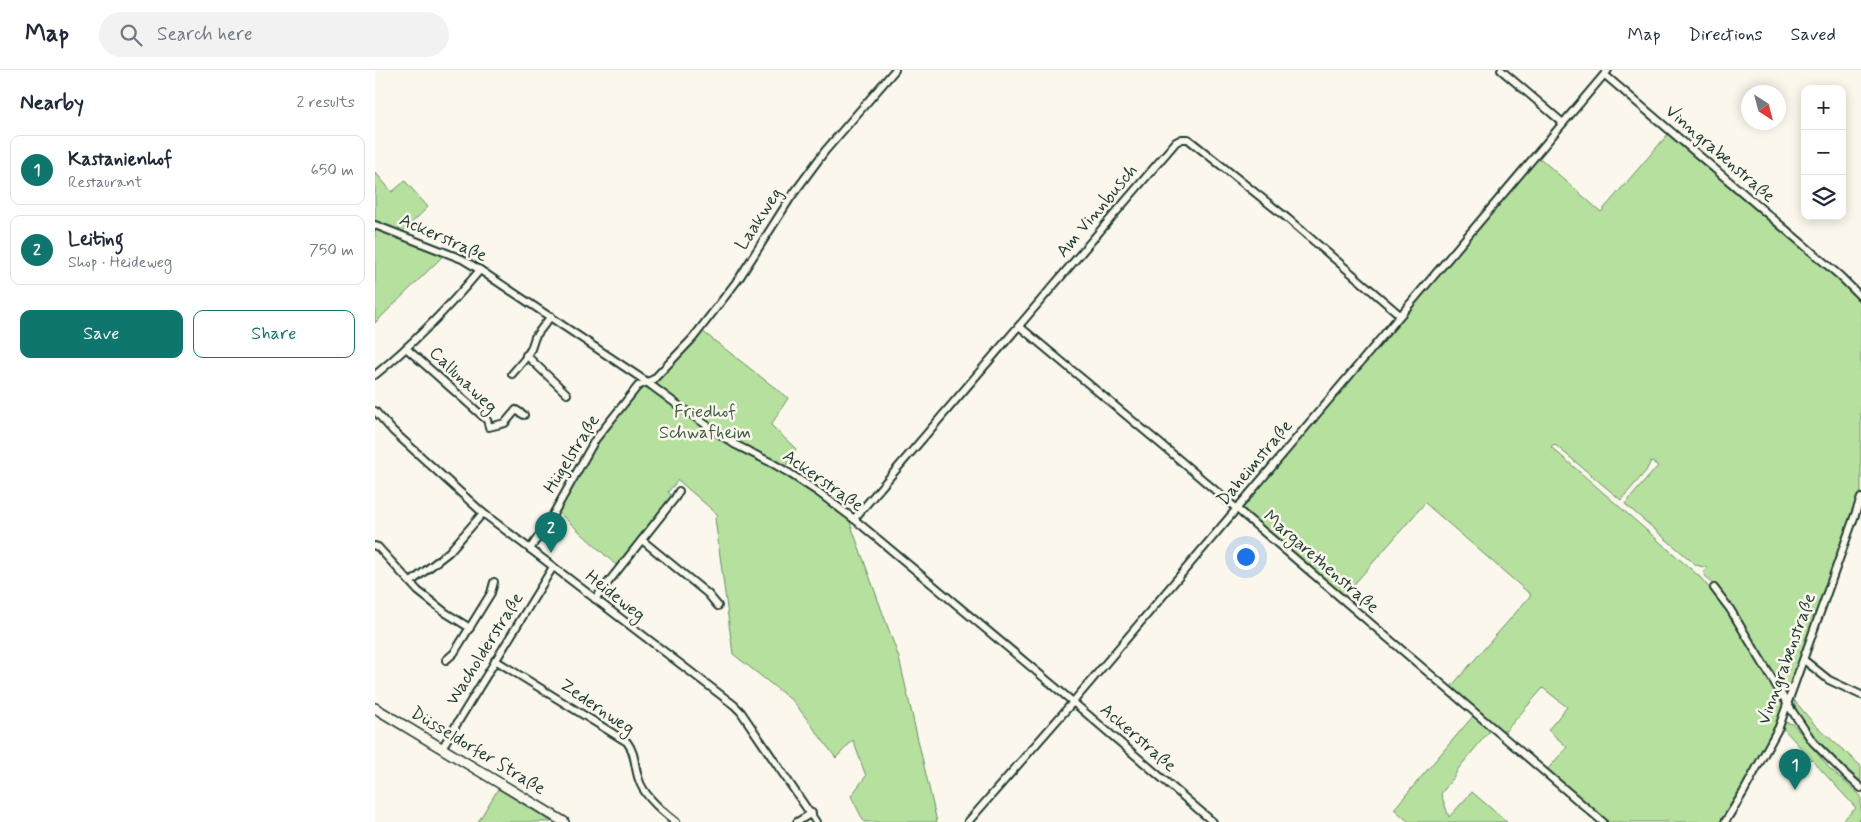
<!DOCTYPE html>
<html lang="en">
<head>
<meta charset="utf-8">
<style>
	:root { --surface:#fff; --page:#f2f2f3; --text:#1f2937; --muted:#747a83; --line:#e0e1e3; --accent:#0f766e }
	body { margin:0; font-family:Mynerve,sans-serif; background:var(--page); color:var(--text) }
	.controls { position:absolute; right:15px; top:15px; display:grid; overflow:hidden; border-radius:10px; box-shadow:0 2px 12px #0003 }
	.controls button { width:45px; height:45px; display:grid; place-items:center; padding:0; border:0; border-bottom:1px solid var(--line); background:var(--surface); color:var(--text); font:25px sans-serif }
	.compass { position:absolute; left:1366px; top:15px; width:45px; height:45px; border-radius:50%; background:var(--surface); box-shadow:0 2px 12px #0003; rotate:144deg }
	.you { position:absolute; left:870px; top:486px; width:18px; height:18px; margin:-12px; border:4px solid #fff; border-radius:50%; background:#1a73e8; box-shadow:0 0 0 8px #1a73e833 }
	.badge { display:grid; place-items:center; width:32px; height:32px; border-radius:50%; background:var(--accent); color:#fff; font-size:16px; font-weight:700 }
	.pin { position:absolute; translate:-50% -41px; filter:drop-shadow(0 1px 2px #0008) }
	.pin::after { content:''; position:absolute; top:26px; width:18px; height:15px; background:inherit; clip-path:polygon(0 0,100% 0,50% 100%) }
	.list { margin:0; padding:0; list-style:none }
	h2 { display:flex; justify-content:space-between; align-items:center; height:65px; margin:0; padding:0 20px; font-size:21px }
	h2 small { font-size:16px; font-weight:400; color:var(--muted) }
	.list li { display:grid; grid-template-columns:32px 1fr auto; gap:15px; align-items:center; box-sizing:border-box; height:70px; margin:0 10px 10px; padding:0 10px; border:1px solid var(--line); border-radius:10px }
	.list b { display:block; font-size:19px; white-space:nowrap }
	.list p { margin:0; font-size:16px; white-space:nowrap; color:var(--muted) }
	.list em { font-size:16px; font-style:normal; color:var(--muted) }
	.actions { display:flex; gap:10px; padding:15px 20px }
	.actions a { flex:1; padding:11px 0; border:1px solid var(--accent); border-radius:10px; text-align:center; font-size:18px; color:var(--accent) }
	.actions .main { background:var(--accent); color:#fff }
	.icon { flex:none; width:28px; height:28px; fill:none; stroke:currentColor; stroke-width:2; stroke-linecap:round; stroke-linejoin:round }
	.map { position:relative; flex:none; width:1486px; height:752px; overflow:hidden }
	header { display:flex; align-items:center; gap:30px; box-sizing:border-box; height:70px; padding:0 25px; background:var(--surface); border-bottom:1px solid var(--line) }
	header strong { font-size:24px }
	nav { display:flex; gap:28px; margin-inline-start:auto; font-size:18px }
	.search { width:350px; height:45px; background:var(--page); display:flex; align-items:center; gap:12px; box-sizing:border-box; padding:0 18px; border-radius:28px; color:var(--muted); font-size:19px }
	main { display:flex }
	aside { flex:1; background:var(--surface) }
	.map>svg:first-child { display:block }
</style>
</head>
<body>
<header>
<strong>Map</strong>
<div class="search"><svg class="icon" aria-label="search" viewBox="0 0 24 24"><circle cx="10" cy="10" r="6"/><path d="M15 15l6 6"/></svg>Search here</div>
<nav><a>Map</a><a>Directions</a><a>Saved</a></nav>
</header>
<main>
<aside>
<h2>Nearby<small>2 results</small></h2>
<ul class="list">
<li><span class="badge">1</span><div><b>Kastanienhof</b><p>Restaurant</p></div><em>650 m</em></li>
<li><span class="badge">2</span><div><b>Leiting</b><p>Shop · Heideweg</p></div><em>750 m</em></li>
</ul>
<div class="actions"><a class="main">Save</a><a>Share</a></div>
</aside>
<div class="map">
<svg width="1486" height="752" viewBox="0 0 1486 752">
	<rect width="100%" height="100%" fill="#fbf7ec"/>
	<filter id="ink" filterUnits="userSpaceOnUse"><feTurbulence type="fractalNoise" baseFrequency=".02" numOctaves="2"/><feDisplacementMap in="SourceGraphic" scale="10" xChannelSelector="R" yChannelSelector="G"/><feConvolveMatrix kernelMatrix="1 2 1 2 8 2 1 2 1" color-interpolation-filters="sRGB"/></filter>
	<g filter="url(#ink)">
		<g fill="#b6e09d" stroke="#6a8e68">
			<path d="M1294,63L1465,209L1486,229V421L1449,529L1412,629L1346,524L1328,503L1332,498L1321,495L1250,434L1283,396L1276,391L1271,401L1246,430L1179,374L1176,377L1325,507L1353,540L1409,635C1395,676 1371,716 1348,752H1230L1171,701L1192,677L1173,660L1192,637L1168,618L1128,664L1074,619L1156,525L1050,433L968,527L866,438L867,433L1161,90L1166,89L1226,142Z"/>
			<path d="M0,102L17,122L30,111L53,137L23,166L68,186L0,253Z"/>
			<path d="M327,261L413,328L396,355L421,379L407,402L442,424L473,447L524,588L562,752H489L476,726L491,706L478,670L461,688L419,632L358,584L340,448L343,445L303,410L293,422L297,426L241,495L183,442L226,367L265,320L270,317L274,320Z"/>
			<path d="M1419,630L1439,654L1486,696V711C1469,697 1419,651 1419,630Z"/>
			<path d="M1099,645L1116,659L1083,699L1079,707L1066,724L1074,747L1097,722L1132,752H1034L1019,739Z"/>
			<path d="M1409,652L1418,654L1455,699L1486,726V748L1482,752H1466L1481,738L1406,656Z"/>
			<path d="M123,719L177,752H103Z"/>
		</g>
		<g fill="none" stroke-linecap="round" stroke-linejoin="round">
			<defs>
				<g id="street">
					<path d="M1126,0L1188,53"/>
					<path d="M1230,5L1465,206L1486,227"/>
					<path d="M0,155L87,189L105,200L269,310L304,336L359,374L397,393L414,403L443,422L479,449L698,632L838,752"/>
					<path d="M644,256L800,386L1228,752"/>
					<path d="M31,278L112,350L114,357L130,353L141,340L149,345"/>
					<path d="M151,285L192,324"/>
					<path d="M137,304L149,290L156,279L160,267L176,246"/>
					<path d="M0,305C38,274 73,238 105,200"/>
					<path d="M0,341L18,361L108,443L359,635L366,642L441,752"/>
					<path d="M479,449L801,72L807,69H813L912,148L1025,245"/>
					<path d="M267,470L333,524L343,536"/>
					<path d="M0,476L3,477L43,521L71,543L95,558"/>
					<path d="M155,479L176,448L220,370L263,316L279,309L318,268L365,207L416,127L450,81L520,0"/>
					<path d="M36,512L74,482L108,443"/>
					<path d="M1339,518L1355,539L1413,635L1438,672L1470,704L1486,718"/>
					<path d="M220,529L300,428L304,421"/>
					<path d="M71,590L79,583L116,523L119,512"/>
					<path d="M120,590L252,672C261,684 259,696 264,710C269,726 288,742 301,752"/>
					<path d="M1429,590L1454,610L1486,625"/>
					<path d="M67,678L178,497"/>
					<path d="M422,752L437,743"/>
					<path d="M593,752L698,632L1233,0"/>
					<path d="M1350,752L1368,723L1404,657L1486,428"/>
				</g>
				<path id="secondary" d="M0,638L189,752"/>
			</defs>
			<use href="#street" stroke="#1f3d34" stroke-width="10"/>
			<use href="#secondary" stroke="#1f3d34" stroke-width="12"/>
			<use href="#street" stroke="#fbf7ec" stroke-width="6"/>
			<use href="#secondary" stroke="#fbf7ec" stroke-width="9"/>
		</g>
	</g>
	<g text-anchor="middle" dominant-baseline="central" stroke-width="5" stroke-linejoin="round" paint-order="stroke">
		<g font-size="18" fill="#1f3d34" stroke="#fbf7ec">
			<text transform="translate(1345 84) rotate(41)">Vinngrabenstraße</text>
			<text transform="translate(722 141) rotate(-50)">Am Vinnbusch</text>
			<text transform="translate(384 149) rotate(-57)">Laakweg</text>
			<text transform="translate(68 168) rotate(24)">Ackerstraße</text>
			<text transform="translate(88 310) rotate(44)">Callunaweg</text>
			<text transform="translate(197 384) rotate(-58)">Hügelstraße</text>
			<text transform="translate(880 393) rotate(-50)">Daheimstraße</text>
			<text transform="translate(448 411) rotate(35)">Ackerstraße</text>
			<text transform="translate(946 492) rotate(41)">Margarethenstraße</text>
			<text transform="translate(240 526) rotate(38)">Heideweg</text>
			<text transform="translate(110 579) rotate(-58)">Wacholderstraße</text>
			<text transform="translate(1412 589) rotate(-70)">Vinngrabenstraße</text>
			<text transform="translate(222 637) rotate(34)">Zedernweg</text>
			<text transform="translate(763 668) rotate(41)">Ackerstraße</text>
			<text transform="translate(103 681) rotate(31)">Düsseldorfer Straße</text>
		</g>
		<g font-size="18" fill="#3d5e49" stroke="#fbf7ec">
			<text x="330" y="342">Friedhof<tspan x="330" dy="21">Schwafheim</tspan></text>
		</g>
	</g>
</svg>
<div class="controls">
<button>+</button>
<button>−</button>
<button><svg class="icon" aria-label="layers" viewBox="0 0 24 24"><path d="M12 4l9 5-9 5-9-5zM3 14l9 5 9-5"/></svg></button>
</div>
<svg class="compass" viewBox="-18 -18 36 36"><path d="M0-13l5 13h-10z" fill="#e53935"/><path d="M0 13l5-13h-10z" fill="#747a83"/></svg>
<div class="you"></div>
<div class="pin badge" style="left:1420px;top:720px">1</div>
<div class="pin badge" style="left:176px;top:483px">2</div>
</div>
</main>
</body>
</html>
